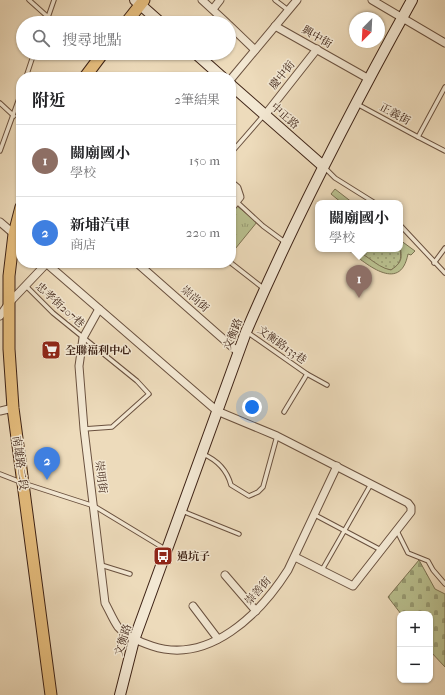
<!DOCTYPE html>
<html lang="zh-TW">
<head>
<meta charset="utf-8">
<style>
	:root { --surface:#fff; --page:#f6f6f6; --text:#202124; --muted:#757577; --line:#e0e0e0; --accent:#db2777 }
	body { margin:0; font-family:"IM FELL French Canon","Noto Serif TC",serif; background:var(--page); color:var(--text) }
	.controls { position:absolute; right:12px; bottom:12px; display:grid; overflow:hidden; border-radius:8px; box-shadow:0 1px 3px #0004 }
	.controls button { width:36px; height:36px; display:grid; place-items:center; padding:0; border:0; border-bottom:1px solid var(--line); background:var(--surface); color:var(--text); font:20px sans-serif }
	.compass { position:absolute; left:349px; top:12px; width:36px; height:36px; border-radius:50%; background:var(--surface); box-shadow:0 1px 3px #0004; rotate:204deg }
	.you { position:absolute; left:252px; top:407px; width:14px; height:14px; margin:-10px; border:3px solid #fff; border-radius:50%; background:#1a73e8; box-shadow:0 0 0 6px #1a73e833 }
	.badge { display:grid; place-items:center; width:26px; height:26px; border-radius:50%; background:var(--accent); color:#fff; font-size:13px; font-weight:700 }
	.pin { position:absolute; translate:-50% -33px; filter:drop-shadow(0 1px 2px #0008) }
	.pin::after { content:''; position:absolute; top:21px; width:14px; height:12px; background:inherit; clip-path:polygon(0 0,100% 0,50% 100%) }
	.popup { position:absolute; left:315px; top:200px; width:88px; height:52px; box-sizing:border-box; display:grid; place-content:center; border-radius:8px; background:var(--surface); filter:drop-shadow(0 1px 3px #0005); font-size:13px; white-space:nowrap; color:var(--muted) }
	.popup b { font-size:15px; color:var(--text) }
	.popup::after { content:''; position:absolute; left:50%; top:100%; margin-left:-8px; border:8px solid transparent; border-top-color:var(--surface) }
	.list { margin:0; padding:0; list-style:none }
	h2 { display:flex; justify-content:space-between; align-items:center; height:52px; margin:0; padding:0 16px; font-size:17px }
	h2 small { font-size:13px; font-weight:400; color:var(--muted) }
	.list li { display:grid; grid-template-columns:26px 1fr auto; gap:12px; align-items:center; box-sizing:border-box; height:72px; padding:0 16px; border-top:1px solid var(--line) }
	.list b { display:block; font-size:15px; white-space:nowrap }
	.list p { margin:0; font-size:13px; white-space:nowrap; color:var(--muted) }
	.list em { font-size:13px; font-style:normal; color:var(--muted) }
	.icon { flex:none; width:22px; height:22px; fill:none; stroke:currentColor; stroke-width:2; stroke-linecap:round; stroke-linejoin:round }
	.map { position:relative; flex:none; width:445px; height:695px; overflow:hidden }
	.search { position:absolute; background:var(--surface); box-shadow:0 1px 3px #0004; left:16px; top:16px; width:220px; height:44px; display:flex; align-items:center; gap:10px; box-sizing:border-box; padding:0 14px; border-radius:22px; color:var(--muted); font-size:15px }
	.panel { position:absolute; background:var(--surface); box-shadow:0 1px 3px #0004; left:16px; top:72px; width:220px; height:196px; border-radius:16px }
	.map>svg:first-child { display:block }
</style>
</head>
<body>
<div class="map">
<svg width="445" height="695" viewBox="0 0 445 695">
	<defs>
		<pattern id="grass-dots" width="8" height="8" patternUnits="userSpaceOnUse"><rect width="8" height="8" fill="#b9c08f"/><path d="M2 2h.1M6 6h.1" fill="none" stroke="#989c74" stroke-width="1.8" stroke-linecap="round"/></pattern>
		<pattern id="cemetery-stones" width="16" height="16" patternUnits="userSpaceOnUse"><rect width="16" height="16" fill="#b9c08f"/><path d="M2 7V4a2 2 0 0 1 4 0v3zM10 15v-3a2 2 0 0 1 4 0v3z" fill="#989c74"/></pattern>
		<pattern id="park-tufts" width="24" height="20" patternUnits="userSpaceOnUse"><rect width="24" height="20" fill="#b9c08f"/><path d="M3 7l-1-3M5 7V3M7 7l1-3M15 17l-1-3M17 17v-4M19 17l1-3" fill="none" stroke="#989c74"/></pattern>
	</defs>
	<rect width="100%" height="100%" fill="#eddbbb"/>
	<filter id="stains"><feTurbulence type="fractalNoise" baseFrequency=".005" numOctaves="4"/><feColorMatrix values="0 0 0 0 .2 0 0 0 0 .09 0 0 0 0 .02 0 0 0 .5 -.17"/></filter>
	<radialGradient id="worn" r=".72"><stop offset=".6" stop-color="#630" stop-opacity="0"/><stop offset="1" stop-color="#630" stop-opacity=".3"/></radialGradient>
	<path fill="url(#grass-dots)" stroke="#7c7252" d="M355,249H400C402,260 400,264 391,270L382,269Z"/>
	<path fill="url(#cemetery-stones)" stroke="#7c7252" d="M419,560L435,589L445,594V667L430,651V614H401L388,597Z"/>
	<path fill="url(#park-tufts)" stroke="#7c7252" d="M237,206L257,222L231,254V213Z"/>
	<g fill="#b9c08f" stroke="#7c7252">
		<path d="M335,189L353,203H342L331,194Z"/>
		<path d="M400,240L415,251L411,255L408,254C400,295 364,262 347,249C364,249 374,267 391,270C406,260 400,255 400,240Z"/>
	</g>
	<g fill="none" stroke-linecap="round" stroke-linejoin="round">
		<defs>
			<g id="lane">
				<path d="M29,0L48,17"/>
				<path d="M275,0L288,10"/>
				<path d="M46,23L54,0"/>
				<path d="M26,77L34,53"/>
				<path d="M0,103L14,116"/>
				<path d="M357,104L418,137L445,87"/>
				<path d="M418,137L445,151"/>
				<path d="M0,151L21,93"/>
				<path d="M231,153L264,115"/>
				<path d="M324,167L335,178L375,203"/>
				<path d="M237,202L263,226L286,243"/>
				<path d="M400,225L445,273"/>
				<path d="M231,263L263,288"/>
				<path d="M434,263L445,248"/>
				<path d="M25,285L53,313L137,381L149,394L112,427L84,429"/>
				<path d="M247,332L307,374L327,385"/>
				<path d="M284,412L307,374"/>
				<path d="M203,454C217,460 227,470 231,485L249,496L258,492L263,487L277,436"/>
				<path d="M0,474L23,483L94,506L165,549"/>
				<path d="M182,511L239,534"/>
				<path d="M315,515L381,550"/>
				<path d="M397,531L408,553L428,561L433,570L445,584"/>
				<path d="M101,565L130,574"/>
				<path d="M322,570L371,484"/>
			</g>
			<g id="street">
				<path d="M202,0L227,23"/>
				<path d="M372,0L445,43"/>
				<path d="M213,9L220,0"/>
				<path d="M229,25L255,50"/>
				<path d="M275,26L369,79"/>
				<path d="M231,79L297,0"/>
				<path d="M265,115L317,49"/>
				<path d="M231,183L237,188L240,197L231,208"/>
				<path d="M0,222L21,240"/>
				<path d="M46,263L217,411L277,436L408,503L411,507V512L353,586L295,557"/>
				<path d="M137,263L238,352"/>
				<path d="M99,309L83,338L79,366L84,429L105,603C109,610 113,620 118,627C127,637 140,642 152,646C209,665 260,614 288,570L337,466"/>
				<path d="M0,316L9,303L47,263"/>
				<path d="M0,411L13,408"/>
				<path d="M225,575L256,611"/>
				<path d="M193,606L218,639"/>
			</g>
			<g id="secondary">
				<path d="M135,0L161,23"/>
				<path d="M195,53L222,77"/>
				<path d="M231,85L323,166"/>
				<path d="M120,695L134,640L246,332C295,218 352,108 412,0"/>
			</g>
			<g id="primary">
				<path d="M126,23L144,0"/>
				<path d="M85,77L103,53"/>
				<path d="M21,207L14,234L9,276V349L13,408L51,695"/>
			</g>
		</defs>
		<use href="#lane" stroke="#6a513f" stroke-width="5.5"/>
		<use href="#street" stroke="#6a513f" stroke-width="9"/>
		<use href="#secondary" stroke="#3e2316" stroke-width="12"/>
		<use href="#primary" stroke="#3e2316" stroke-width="13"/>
		<use href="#lane" stroke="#f3e8d3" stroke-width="3.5"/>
		<use href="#street" stroke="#f3e8d3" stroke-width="7"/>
		<use href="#secondary" stroke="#f3e8d3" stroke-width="10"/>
		<use href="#primary" stroke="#e6be7e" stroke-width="11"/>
	</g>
	<defs>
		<symbol id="supermarket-square" viewBox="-11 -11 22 22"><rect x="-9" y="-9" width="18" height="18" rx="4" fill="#8f2418" stroke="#f3e8d3"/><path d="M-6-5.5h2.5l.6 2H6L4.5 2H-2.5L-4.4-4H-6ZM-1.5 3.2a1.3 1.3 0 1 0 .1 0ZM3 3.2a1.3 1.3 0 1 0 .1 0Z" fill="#fff"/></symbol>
		<symbol id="bus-square" viewBox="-11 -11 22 22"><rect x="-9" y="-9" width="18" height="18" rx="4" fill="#8f2418" stroke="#f3e8d3"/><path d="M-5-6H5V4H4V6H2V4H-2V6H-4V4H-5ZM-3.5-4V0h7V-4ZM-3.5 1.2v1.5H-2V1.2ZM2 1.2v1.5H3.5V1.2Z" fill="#fff"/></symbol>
	</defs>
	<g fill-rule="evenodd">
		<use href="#supermarket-square" x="40" y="339" width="22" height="22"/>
		<use href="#bus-square" x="152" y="545" width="22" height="22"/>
	</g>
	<g text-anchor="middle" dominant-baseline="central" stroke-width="3" stroke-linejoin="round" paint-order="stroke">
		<g font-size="11" fill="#3e2316" stroke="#f3e8d3">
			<text transform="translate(317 37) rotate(30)">興中街</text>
			<text transform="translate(282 75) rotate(-51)">慶中街</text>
			<text transform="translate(395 114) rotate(28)">正義街</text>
			<text transform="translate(285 116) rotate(41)">中正路</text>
			<text transform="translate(195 299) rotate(41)">崇尚街</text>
			<text transform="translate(60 305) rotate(42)">忠孝街207巷</text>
			<text transform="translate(233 334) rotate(-68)">文衡路</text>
			<text transform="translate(282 345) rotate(35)">文衡路133巷</text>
			<text transform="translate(20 463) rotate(82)">南雄路二段</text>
			<text transform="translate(101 477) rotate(83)">崇明街</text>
			<text transform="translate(258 591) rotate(-49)">崇善街</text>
			<text transform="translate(123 640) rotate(-73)">文衡路</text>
		</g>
		<g font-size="11" font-weight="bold" fill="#3e2316" stroke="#f3e8d3" text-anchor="start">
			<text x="65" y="350">全聯福利中心</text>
			<text x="177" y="556">過坑子</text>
		</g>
	</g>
	<rect width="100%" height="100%" filter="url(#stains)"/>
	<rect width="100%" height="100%" fill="url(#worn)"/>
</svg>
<div class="controls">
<button>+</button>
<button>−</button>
</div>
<svg class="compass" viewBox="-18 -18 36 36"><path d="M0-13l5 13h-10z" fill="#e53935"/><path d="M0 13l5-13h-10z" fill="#757577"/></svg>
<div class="you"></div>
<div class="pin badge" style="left:359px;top:298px;background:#8d6e63">1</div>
<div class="popup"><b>關廟國小</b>學校</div>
<div class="pin badge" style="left:47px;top:480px;background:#3f7fe0">2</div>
<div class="search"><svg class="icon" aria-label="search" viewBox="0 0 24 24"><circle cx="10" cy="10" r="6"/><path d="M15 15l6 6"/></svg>搜尋地點</div>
<section class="panel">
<h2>附近<small>2筆結果</small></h2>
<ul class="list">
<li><span class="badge" style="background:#8d6e63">1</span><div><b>關廟國小</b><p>學校</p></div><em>150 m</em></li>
<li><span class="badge" style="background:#3f7fe0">2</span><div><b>新埔汽車</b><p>商店</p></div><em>220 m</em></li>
</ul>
</section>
</div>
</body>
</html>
